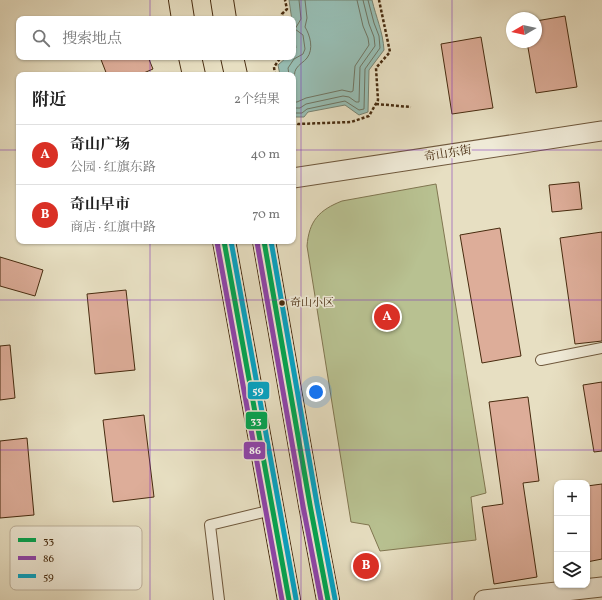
<!DOCTYPE html>
<html lang="zh">
<head>
<meta charset="utf-8">
<style>
	:root { --surface:#fff; --page:#f6f6f6; --text:#222; --muted:#767676; --line:#e0e0e0; --accent:#d93025 }
	body { margin:0; font-family:Vollkorn,"Noto Serif SC",serif; background:var(--page); color:var(--text) }
	.controls { position:absolute; right:12px; bottom:12px; display:grid; overflow:hidden; border-radius:8px; box-shadow:0 1px 3px #0004 }
	.controls button { width:36px; height:36px; display:grid; place-items:center; padding:0; border:0; border-bottom:1px solid var(--line); background:var(--surface); color:var(--text); font:20px sans-serif }
	.compass { position:absolute; left:506px; top:12px; width:36px; height:36px; border-radius:50%; background:var(--surface); box-shadow:0 1px 3px #0004; rotate:261deg }
	.you { position:absolute; left:316px; top:392px; width:14px; height:14px; margin:-10px; border:3px solid #fff; border-radius:50%; background:#1a73e8; box-shadow:0 0 0 6px #1a73e833 }
	.badge { display:grid; place-items:center; width:26px; height:26px; border-radius:50%; background:var(--accent); color:#fff; font-size:13px; font-weight:700 }
	.pin { position:absolute; translate:-50% -50%; border:2px solid #fff; box-shadow:0 1px 4px #0006 }
	.list { margin:0; padding:0; list-style:none }
	h2 { display:flex; justify-content:space-between; align-items:center; height:52px; margin:0; padding:0 16px; font-size:17px }
	h2 small { font-size:13px; font-weight:400; color:var(--muted) }
	.list li { display:grid; grid-template-columns:26px 1fr auto; gap:12px; align-items:center; box-sizing:border-box; height:60px; padding:0 16px; border-top:1px solid var(--line) }
	.list b { display:block; font-size:15px; white-space:nowrap }
	.list p { margin:0; font-size:13px; white-space:nowrap; color:var(--muted) }
	.list em { font-size:13px; font-style:normal; color:var(--muted) }
	.icon { flex:none; width:22px; height:22px; fill:none; stroke:currentColor; stroke-width:2; stroke-linecap:round; stroke-linejoin:round }
	.map { position:relative; flex:none; width:602px; height:600px; overflow:hidden }
	.search { position:absolute; background:var(--surface); box-shadow:0 1px 3px #0004; left:16px; top:16px; width:280px; height:44px; display:flex; align-items:center; gap:10px; box-sizing:border-box; padding:0 14px; border-radius:8px; color:var(--muted); font-size:15px }
	.panel { position:absolute; background:var(--surface); box-shadow:0 1px 3px #0004; left:16px; top:72px; width:280px; height:172px; border-radius:8px }
	.map>svg:first-child { display:block }
</style>
</head>
<body>
<div class="map">
<svg width="602" height="600" viewBox="0 0 602 600">
	<rect width="100%" height="100%" fill="#e7dfc2"/>
	<filter id="stains"><feTurbulence type="fractalNoise" baseFrequency=".005" numOctaves="4"/><feColorMatrix values="0 0 0 0 .2 0 0 0 0 .09 0 0 0 0 .02 0 0 0 .5 -.17"/></filter>
	<radialGradient id="worn" r=".72"><stop offset=".6" stop-color="#630" stop-opacity="0"/><stop offset="1" stop-color="#630" stop-opacity=".3"/></radialGradient>
	<path fill="#b8c191" stroke="#807650" d="M436,184L486,493L471,497L476,540L380,551L369,525L351,522L307,246C309,221 319,210 342,201Z"/>
	<path fill="#97bdb3" stroke="#778371" d="M289,0H372C376,17 383,32 384,50L369,70L368,112L359,115L345,105L308,112L304,117H293V75H280L278,65L287,57H293V51L296,48Z"/>
	<g fill="none" stroke-linecap="round" stroke-linejoin="round">
		<g stroke="#6f7461" stroke-width="1">
			<path d="M289,75L288,68L294,59L303,54L305,49L303,35L295,29L301,19L299,0"/>
			<path d="M293,81C295,77 294,72 296,69C299,64 304,62 307,58C314,49 310,35 305,27L307,18L305,0"/>
			<path d="M293,102H297L306,98L342,90L351,92L353,91L355,66L369,45L368,38L363,26L357,0"/>
			<path d="M293,108H300L306,104L343,96L349,97L356,102H359L360,67L375,46L374,37L369,24L363,0"/>
			<path d="M293,113H302L307,109L345,101L359,110L364,109L365,69L380,48L379,36L374,23L368,0"/>
		</g>
	</g>
	<g fill="#ddad99" stroke="#472b0f">
		<path d="M565,16L577,87L536,93L527,42H536V21Z"/>
		<path d="M481,37L493,108L452,114L441,44Z"/>
		<path d="M100,57H148L153,69L139,75H107Z"/>
		<path d="M579,182L582,209L552,212L549,185Z"/>
		<path d="M500,228L521,356L482,363L460,235Z"/>
		<path d="M602,232V341L575,344L560,238Z"/>
		<path d="M0,257L43,270L35,296L0,286Z"/>
		<path d="M126,290L135,370L95,374L87,294Z"/>
		<path d="M10,345L15,398L0,400V346Z"/>
		<path d="M602,382V451L594,452L583,385Z"/>
		<path d="M528,397L539,481L523,483L537,577L494,584L482,507L503,504L489,402Z"/>
		<path d="M144,415L154,497L113,502L103,420Z"/>
		<path d="M27,438L34,515L0,518V441Z"/>
		<path d="M602,484V559L587,562V486Z"/>
	</g>
	<g fill="none" stroke-linecap="round" stroke-linejoin="round">
		<defs>
			<g id="lane">
				<path d="M541,360L602,348"/>
				<path d="M219,600L210,525L272,510"/>
			</g>
			<g id="street">
				<path d="M293,178L602,131"/>
				<path d="M484,600L602,587"/>
			</g>
			<g id="primary">
				<path d="M180,0L183,19"/>
				<path d="M222,0L225,19"/>
				<path d="M190,57L194,75"/>
				<path d="M232,57L236,75"/>
				<path d="M224,241L289,600"/>
				<path d="M264,241L310,505L328,600"/>
			</g>
		</defs>
		<use href="#lane" stroke="#6f583c" stroke-width="12"/>
		<use href="#street" stroke="#6f583c" stroke-width="21"/>
		<use href="#primary" stroke="#472b0f" stroke-width="24"/>
		<g stroke="#472b0f" stroke-width="2.5" stroke-dasharray="3 2" stroke-linecap="butt">
			<path d="M283,19L282,14L287,9L285,0"/>
			<path d="M275,75L274,67L281,57"/>
			<path d="M376,104L411,107"/>
			<path d="M293,121L298,124L351,122L369,116L378,100L376,68L390,52L379,0"/>
		</g>
		<use href="#lane" stroke="#efead7" stroke-width="10"/>
		<use href="#street" stroke="#efead7" stroke-width="19"/>
		<use href="#primary" stroke="#e7dfc2" stroke-width="22"/>
		<defs>
			<g id="bus-1">
				<path d="M224,241L289,600"/>
				<path d="M264,241L310,505L328,600"/>
			</g>
			<g id="bus-2">
				<path d="M217,242L282,600"/>
				<path d="M257,242L303,506L321,600"/>
			</g>
			<g id="bus-3">
				<path d="M231,241L296,599"/>
				<path d="M271,241L317,504L335,599"/>
			</g>
		</defs>
		<use href="#bus-1" stroke="#efead7" stroke-width="8"/>
		<use href="#bus-2" stroke="#efead7" stroke-width="8"/>
		<use href="#bus-3" stroke="#efead7" stroke-width="8"/>
		<use href="#bus-1" stroke="#00a651" stroke-width="5"/>
		<use href="#bus-2" stroke="#8e44ad" stroke-width="5"/>
		<use href="#bus-3" stroke="#04a3c4" stroke-width="5"/>
	</g>
	<path fill="none" stroke="#7b2cbf" stroke-width="1" stroke-opacity="0.55" d="M150,0V19M301,0V600M452,0V600M150,57V75M0,150H19M293,150H602M150,241V600M0,300H602M0,450H602"/>
	<circle fill="#472b0f" stroke="#efead7" stroke-width="1.5" cx="282" cy="303" r="3.5"/>
	<g text-anchor="middle" dominant-baseline="central" stroke-width="3.5" stroke-linejoin="round" paint-order="stroke">
		<g font-size="11" fill="#472b0f" stroke="#efead7" text-anchor="start">
			<text x="290" y="303">奇山小区</text>
		</g>
		<g font-size="12" fill="#472b0f" stroke="#efead7">
			<text transform="translate(448 154) rotate(-9)">奇山东街</text>
		</g>
	</g>
	<rect x="10" y="526" width="132" height="64" rx="6" fill="#efead7" stroke="#bdb19b" stroke-width="1"/>
	<rect x="18" y="538" width="18" height="4" fill="#00a651"/>
	<rect x="18" y="556" width="18" height="4" fill="#8e44ad"/>
	<rect x="18" y="574" width="18" height="4" fill="#04a3c4"/>
	<g font-size="11" fill="#472b0f">
		<text x="43" y="544">33</text>
		<text x="43" y="562">86</text>
		<text x="43" y="580">59</text>
	</g>
	<g stroke="#efead7" stroke-width="1.5">
		<rect x="247" y="381" width="23" height="19" rx="4" fill="#04a3c4"/>
		<rect x="245" y="411" width="23" height="19" rx="4" fill="#00a651"/>
		<rect x="243" y="441" width="23" height="19" rx="4" fill="#8e44ad"/>
	</g>
	<g font-size="11" text-anchor="middle" font-weight="bold" fill="#fff">
		<text x="258" y="394">59</text>
		<text x="256" y="424">33</text>
		<text x="255" y="454">86</text>
	</g>
	<rect width="100%" height="100%" filter="url(#stains)"/>
	<rect width="100%" height="100%" fill="url(#worn)"/>
</svg>
<div class="controls">
<button>+</button>
<button>−</button>
<button><svg class="icon" aria-label="layers" viewBox="0 0 24 24"><path d="M12 4l9 5-9 5-9-5zM3 14l9 5 9-5"/></svg></button>
</div>
<svg class="compass" viewBox="-18 -18 36 36"><path d="M0-13l5 13h-10z" fill="#e53935"/><path d="M0 13l5-13h-10z" fill="#767676"/></svg>
<div class="you"></div>
<div class="pin badge" style="left:387px;top:317px">A</div>
<div class="pin badge" style="left:366px;top:566px">B</div>
<div class="search"><svg class="icon" aria-label="search" viewBox="0 0 24 24"><circle cx="10" cy="10" r="6"/><path d="M15 15l6 6"/></svg>搜索地点</div>
<section class="panel">
<h2>附近<small>2个结果</small></h2>
<ul class="list">
<li><span class="badge">A</span><div><b>奇山广场</b><p>公园 · 红旗东路</p></div><em>40 m</em></li>
<li><span class="badge">B</span><div><b>奇山早市</b><p>商店 · 红旗中路</p></div><em>70 m</em></li>
</ul>
</section>
</div>
</body>
</html>
